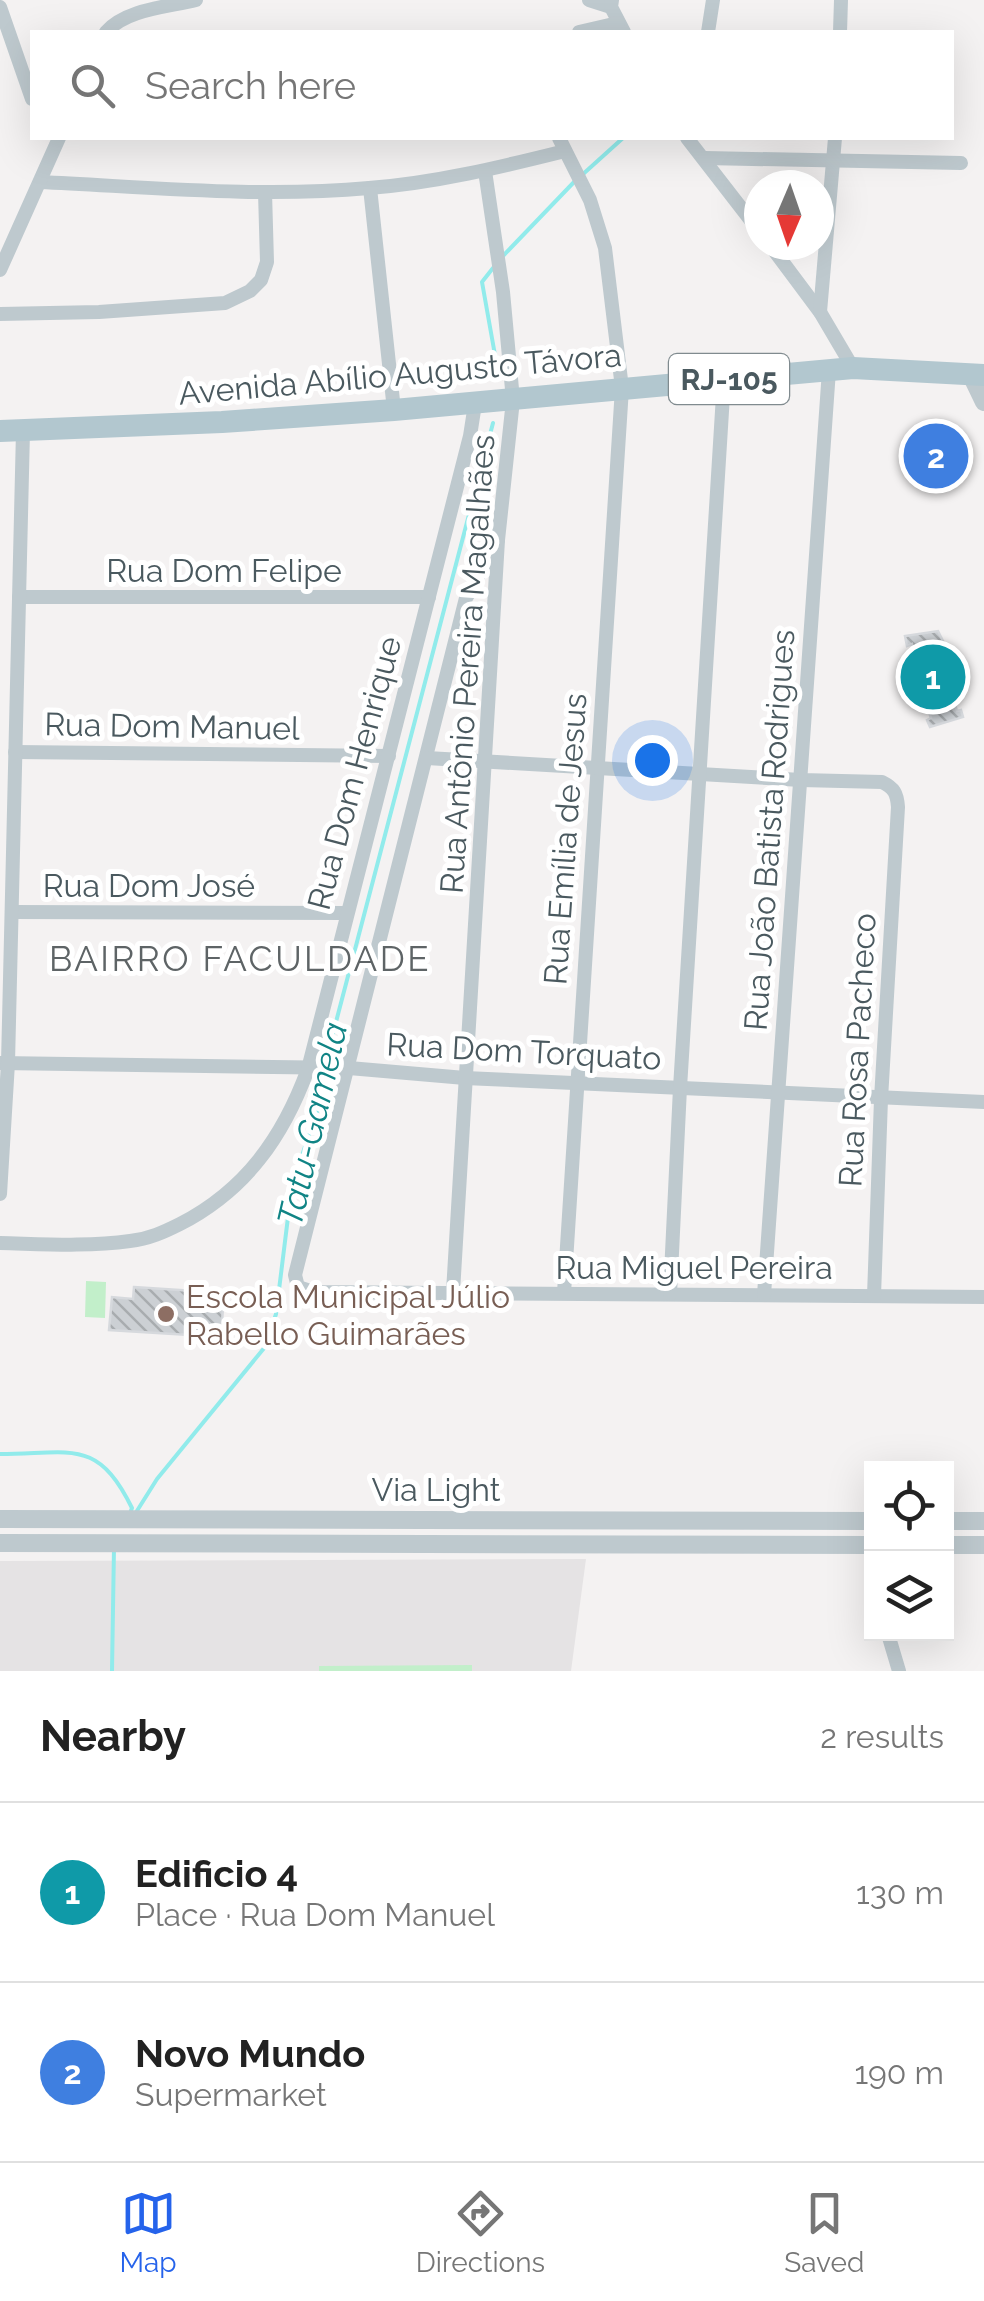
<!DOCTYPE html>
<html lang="en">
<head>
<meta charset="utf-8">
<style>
	:root { --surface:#fff; --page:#f2f2f2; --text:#222; --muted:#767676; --line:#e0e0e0; --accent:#2563eb }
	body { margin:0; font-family:Raleway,sans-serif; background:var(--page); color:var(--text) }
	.controls { position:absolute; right:30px; bottom:30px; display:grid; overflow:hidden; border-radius:0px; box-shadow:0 10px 40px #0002 }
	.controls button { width:90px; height:90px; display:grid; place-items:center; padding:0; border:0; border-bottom:2px solid var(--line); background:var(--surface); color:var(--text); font:50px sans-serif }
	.compass { position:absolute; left:744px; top:170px; width:90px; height:90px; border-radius:50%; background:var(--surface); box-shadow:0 10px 40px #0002; rotate:182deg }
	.you { position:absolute; left:652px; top:760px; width:35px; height:35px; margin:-25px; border:8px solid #fff; border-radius:50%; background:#1a73e8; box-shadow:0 0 0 15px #1a73e833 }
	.badge { display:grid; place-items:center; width:65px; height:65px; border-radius:50%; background:var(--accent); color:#fff; font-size:32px; font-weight:700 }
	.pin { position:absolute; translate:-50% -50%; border:5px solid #fff; box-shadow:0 2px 10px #0006 }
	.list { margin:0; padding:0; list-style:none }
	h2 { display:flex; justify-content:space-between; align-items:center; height:130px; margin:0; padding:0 40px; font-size:42px }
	h2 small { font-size:32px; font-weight:400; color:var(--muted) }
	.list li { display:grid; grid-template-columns:65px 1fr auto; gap:30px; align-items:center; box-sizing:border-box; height:180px; padding:0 40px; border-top:2px solid var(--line) }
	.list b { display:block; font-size:38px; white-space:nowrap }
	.list p { margin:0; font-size:32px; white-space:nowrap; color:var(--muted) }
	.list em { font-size:32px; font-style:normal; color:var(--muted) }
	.icon { flex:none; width:55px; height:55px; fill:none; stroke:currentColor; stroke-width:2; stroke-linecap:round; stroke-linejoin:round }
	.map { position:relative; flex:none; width:984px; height:1671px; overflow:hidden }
	.search { position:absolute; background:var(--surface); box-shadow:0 10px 40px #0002; left:30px; right:30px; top:30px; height:110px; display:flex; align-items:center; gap:25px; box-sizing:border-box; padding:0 35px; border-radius:0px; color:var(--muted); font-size:38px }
	.sheet { height:490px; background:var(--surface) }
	nav { display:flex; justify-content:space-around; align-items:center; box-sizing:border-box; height:140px; border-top:2px solid var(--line); background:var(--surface); font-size:28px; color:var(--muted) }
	nav a { display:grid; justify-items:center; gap:5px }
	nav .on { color:var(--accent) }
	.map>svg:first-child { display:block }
</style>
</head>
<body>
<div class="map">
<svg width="984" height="1671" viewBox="0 0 984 1671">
	<defs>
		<pattern id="building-back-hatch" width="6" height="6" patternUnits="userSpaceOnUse" patternTransform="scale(2.5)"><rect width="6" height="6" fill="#ccd0d4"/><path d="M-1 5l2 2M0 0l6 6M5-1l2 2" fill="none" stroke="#a8acaf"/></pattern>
	</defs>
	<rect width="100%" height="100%" fill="#f4f2f2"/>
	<path fill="#e5e3e4" d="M586,1559L571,1671H0V1561Z"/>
	<g fill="#c2efca">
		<path d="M86,1281L106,1282L105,1318L85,1317Z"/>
		<path d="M472,1665V1671H319V1666Z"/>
	</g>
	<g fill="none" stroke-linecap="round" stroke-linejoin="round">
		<g stroke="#91ebeb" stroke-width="4">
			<path d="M582,175L623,138"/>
			<path d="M502,257L575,181"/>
			<path d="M493,268L482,282L498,372"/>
			<path d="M328,1062L331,1041L493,423"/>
			<path d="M0,1454C71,1454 97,1437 132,1508L130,1513"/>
			<path d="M135,1514L157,1479L265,1347L276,1314L292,1185L324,1091L327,1071"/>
			<path d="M112,1671L114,1547"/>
		</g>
	</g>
	<g fill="url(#building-back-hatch)" stroke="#d6d9dd" stroke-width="2.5">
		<path d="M938,631L943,641L937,643L942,661L947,660L955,686L950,689L957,711L961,710L963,717L930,727L927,720L931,718L923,696L919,697L912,668L918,667L912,644L907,646L905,636Z"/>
		<path d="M134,1287L224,1293L221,1337L109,1330L112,1297L133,1299Z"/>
	</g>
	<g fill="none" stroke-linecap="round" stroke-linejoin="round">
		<g stroke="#bec9ce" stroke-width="14">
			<path d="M589,0L611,7"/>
			<path d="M612,0L611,7L624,32"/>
			<path d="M0,7L32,99"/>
			<path d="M106,32C126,9 168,7 196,0"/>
			<path d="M579,32L618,23"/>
			<path d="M708,32L713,0"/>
			<path d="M840,32L841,0"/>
			<path d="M559,138L590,200L605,248L622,388L564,1293"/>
			<path d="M687,138L759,231"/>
			<path d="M705,158L961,163"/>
			<path d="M40,182C149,187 260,198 369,188C435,183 501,167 565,151"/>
			<path d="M370,188L394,410"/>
			<path d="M770,245L820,312L853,368"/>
			<path d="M0,270L59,138"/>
			<path d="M820,312L835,138"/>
			<path d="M0,314L99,312L225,303L250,291L261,280L267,262L265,192"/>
			<path d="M498,540L466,598L295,1275L298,1287L313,1292L984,1297"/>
			<path d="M19,597H429"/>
			<path d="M15,752L389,756"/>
			<path d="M427,758L801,780L882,782C894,788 897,793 898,807L881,1099L874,1296"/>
			<path d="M12,912L346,913"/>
			<path d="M0,1063L349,1068L465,1078L984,1102"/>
			<path d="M0,1194L8,1063L23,431"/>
			<path d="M0,1243C43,1244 87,1247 130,1241C149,1239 164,1232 180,1224C246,1190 283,1137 308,1069L470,436L475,404"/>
			<path d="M453,1292L498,540L513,400L503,292L485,171"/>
			<path d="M670,1294L680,1088L724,379"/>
			<path d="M764,1295L829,370"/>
			<path d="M871,1576H872"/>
			<path d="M888,1634L899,1671"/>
		</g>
		<g stroke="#bec9ce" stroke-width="18">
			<path d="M971,375L984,402"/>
			<path d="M0,1519L872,1521"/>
			<path d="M946,1521H984"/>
			<path d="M0,1543L872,1545"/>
			<path d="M946,1545H984"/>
		</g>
		<path stroke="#b2c7cf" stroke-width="22" d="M0,431L222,422L394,410L853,368L984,375"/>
	</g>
	<circle fill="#8d6e63" stroke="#fff" stroke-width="4" cx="166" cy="1314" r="10"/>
	<g text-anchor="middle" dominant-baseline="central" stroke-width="10" stroke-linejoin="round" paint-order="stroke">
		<rect fill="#fff" stroke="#808b8f" stroke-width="2.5" x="669" y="354" width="120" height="50" rx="8"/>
		<g font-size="30" font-weight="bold" fill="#4a595f">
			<text x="729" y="379">RJ-105</text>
		</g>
		<g font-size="32" fill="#4a595f" stroke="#fff">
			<text transform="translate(400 374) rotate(-5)">Avenida Abílio Augusto Távora</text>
			<text x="224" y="570">Rua Dom Felipe</text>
			<text transform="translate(467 664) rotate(-86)">Rua Antônio Pereira Magalhães</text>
			<text transform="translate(172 726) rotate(1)">Rua Dom Manuel</text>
			<text transform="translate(354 773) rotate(-75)">Rua Dom Henrique</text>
			<text transform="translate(769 830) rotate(-86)">Rua João Batista Rodrigues</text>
			<text transform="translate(565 839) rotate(-86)">Rua Emília de Jesus</text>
			<text x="149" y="885">Rua Dom José</text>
			<text transform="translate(857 1050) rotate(-87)">Rua Rosa Pacheco</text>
			<text transform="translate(524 1051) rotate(3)">Rua Dom Torquato</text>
			<text x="694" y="1267">Rua Miguel Pereira</text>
			<text x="436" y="1489">Via Light</text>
		</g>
		<g font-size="32" fill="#785e54" stroke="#fff" text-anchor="start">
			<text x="186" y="1296">Escola Municipal Júlio<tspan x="186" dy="37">Rabello Guimarães</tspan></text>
		</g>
		<g font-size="35" letter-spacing="2.5" fill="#5e6466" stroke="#fff">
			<text x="240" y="958">BAIRRO FACULDADE</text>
		</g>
		<g font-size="35" font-style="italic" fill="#108485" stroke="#fff">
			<text transform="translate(312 1124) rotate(-77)">Tatu-Gamela</text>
		</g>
	</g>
</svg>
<div class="controls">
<button><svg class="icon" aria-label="locate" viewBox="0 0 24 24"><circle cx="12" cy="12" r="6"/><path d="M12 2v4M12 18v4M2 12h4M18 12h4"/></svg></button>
<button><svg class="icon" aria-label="layers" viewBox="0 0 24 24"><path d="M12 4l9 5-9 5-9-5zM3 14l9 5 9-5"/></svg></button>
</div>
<svg class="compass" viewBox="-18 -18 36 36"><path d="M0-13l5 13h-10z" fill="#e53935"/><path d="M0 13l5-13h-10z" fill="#767676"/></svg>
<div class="you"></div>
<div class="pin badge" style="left:933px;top:677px;background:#0f9aa8">1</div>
<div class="pin badge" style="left:936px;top:456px;background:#3f7fe0">2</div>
<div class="search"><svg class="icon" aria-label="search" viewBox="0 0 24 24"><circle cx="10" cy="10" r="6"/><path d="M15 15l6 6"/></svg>Search here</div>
</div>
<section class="sheet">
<h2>Nearby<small>2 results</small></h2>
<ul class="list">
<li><span class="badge" style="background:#0f9aa8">1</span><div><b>Edificio 4</b><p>Place · Rua Dom Manuel</p></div><em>130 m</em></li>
<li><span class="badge" style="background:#3f7fe0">2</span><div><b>Novo Mundo</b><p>Supermarket</p></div><em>190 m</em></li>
</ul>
</section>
<nav>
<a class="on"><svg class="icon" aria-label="map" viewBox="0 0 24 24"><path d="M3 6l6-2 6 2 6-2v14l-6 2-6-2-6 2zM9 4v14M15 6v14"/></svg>Map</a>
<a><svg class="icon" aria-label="directions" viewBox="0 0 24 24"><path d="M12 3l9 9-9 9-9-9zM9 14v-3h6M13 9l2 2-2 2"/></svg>Directions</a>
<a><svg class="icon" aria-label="saved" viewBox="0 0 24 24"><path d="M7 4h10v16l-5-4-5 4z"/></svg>Saved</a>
</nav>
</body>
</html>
